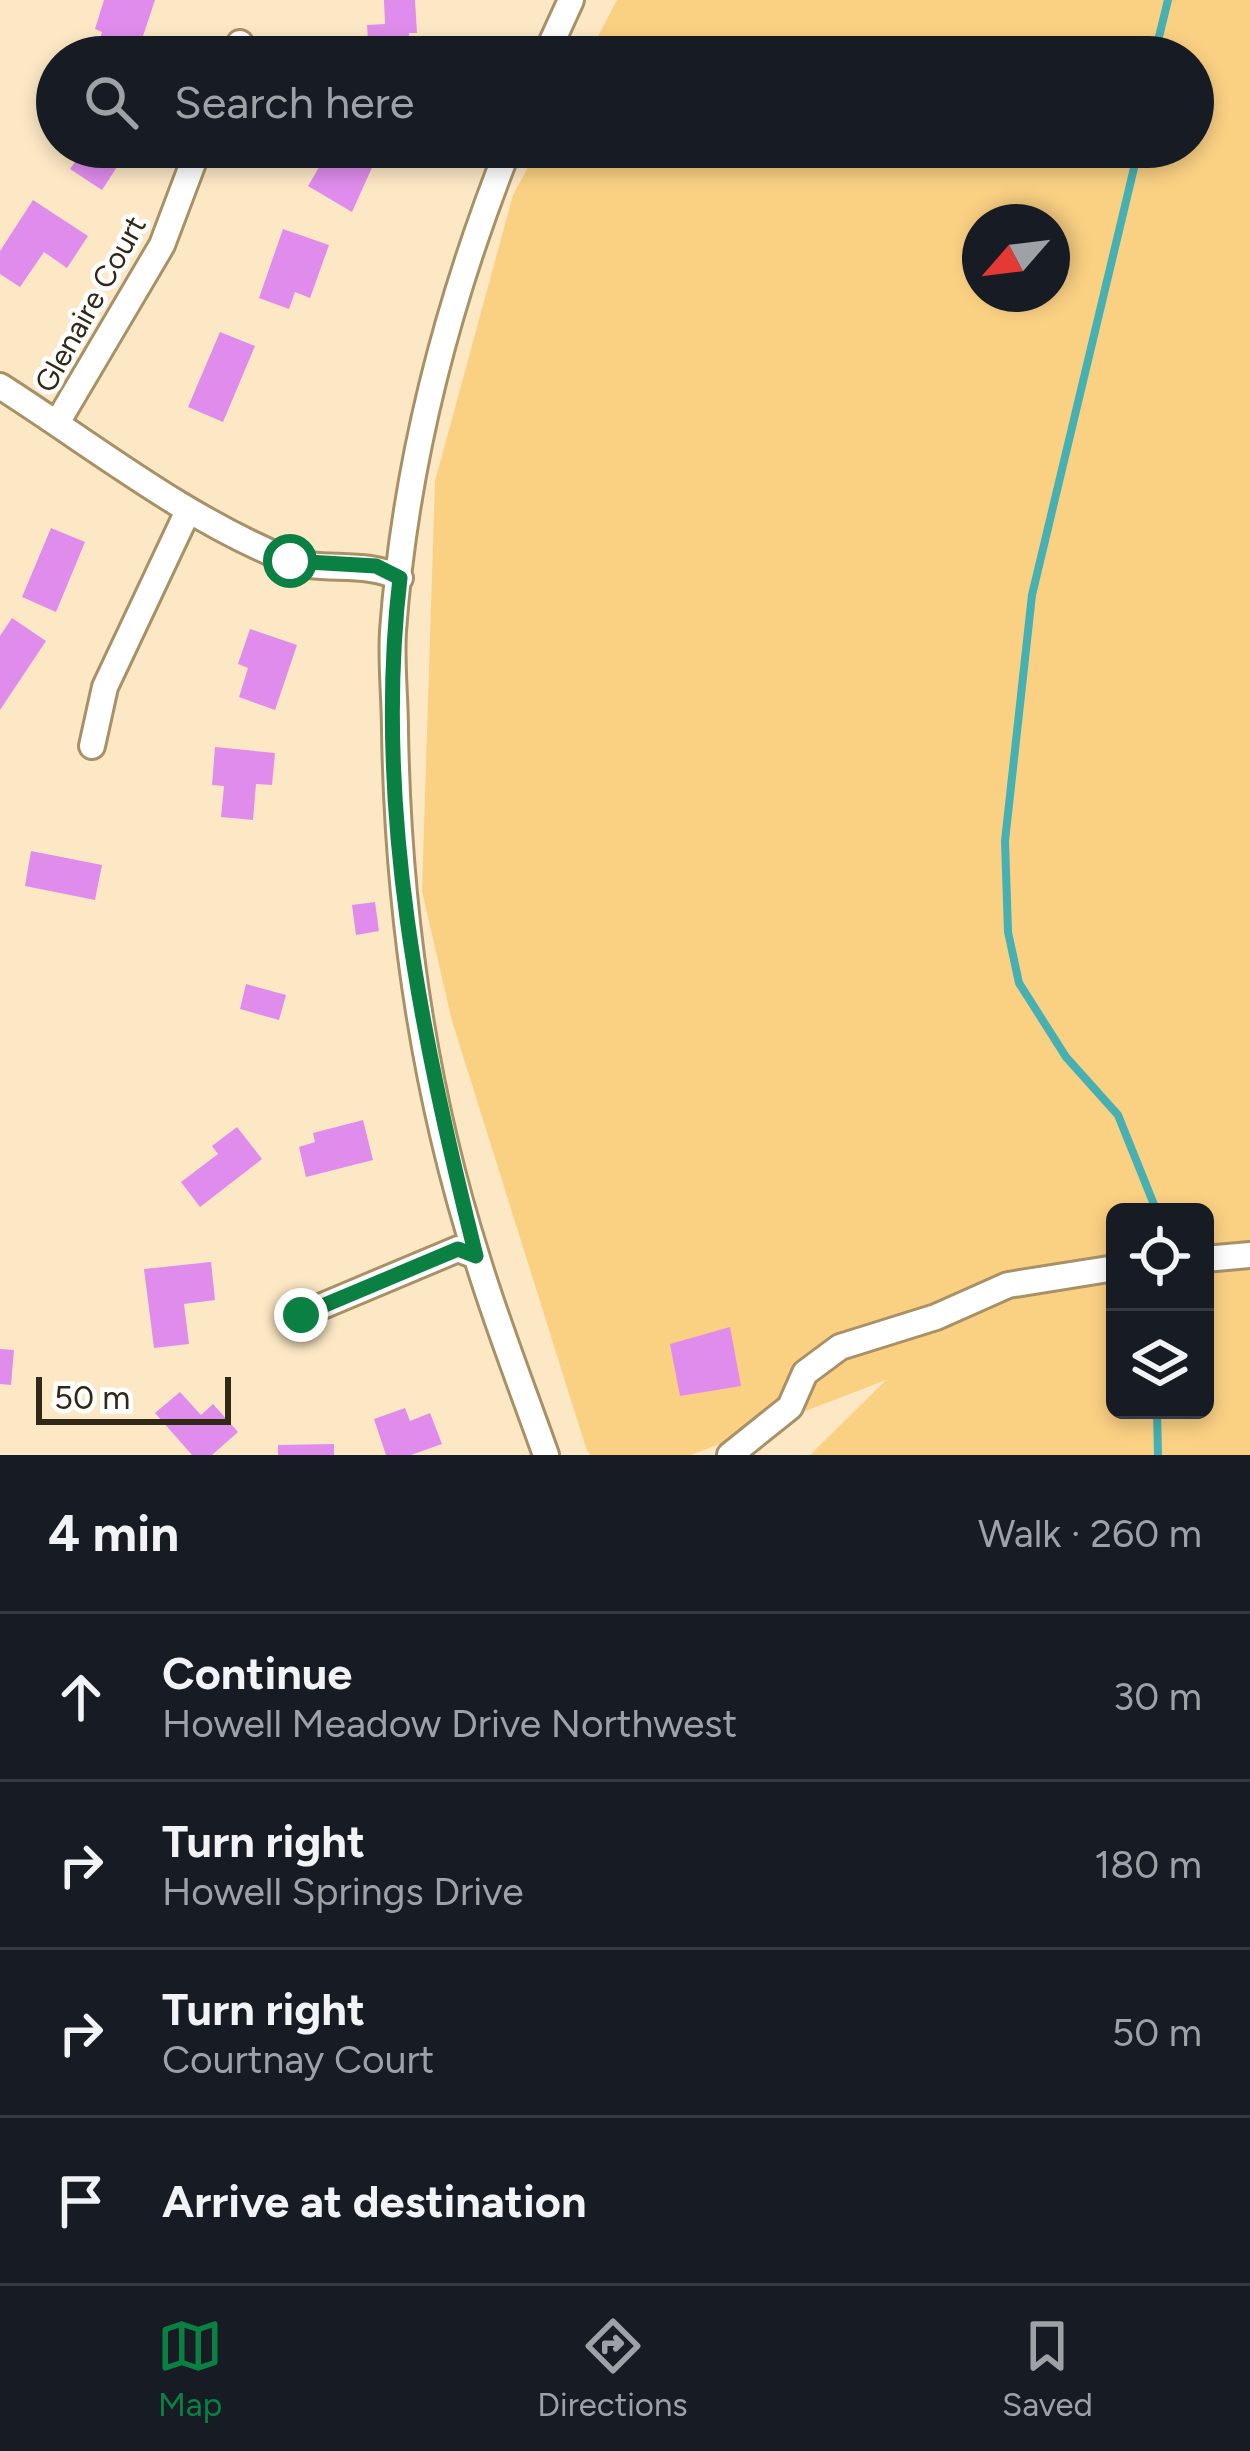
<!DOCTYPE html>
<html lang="en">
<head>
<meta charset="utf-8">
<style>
	:root { --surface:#171b24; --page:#20242c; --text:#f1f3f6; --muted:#9ea1a6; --line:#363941; --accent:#0b8043 }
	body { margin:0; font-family:Figtree,sans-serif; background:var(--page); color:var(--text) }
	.controls { position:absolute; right:36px; bottom:36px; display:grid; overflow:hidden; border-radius:18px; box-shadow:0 6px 18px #0003 }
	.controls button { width:108px; height:108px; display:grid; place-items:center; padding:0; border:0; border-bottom:3px solid var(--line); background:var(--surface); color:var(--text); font:60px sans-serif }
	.compass { position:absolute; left:962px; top:204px; width:108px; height:108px; border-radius:50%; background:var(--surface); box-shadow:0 6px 18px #0003; rotate:242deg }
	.scale { position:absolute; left:36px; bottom:30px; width:195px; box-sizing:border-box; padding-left:12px; border:6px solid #322817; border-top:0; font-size:33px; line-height:42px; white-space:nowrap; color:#322817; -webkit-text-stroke:9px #fff; paint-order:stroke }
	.stop { position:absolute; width:36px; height:36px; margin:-27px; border:9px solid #0b8043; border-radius:50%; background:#fff }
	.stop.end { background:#0b8043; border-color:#fff; box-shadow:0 3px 12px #0008 }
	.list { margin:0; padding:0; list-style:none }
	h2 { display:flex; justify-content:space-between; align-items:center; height:156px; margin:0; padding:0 48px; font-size:51px }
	h2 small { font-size:39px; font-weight:400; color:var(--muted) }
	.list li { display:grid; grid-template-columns:78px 1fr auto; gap:36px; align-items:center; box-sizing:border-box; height:168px; padding:0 48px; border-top:3px solid var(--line) }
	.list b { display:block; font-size:45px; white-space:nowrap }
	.list p { margin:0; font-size:39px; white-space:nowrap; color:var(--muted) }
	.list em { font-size:39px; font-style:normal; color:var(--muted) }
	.icon { flex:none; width:66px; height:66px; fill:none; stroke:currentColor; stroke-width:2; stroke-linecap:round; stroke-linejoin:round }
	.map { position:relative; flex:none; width:1250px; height:1455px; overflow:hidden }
	.search { position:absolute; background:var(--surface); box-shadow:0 6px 18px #0003; left:36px; right:36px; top:36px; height:132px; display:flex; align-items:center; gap:30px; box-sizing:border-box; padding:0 42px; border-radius:66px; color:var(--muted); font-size:45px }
	.sheet { height:828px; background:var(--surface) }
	nav { display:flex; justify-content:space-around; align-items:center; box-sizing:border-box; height:168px; border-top:3px solid var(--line); background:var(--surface); font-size:33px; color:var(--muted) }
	nav a { display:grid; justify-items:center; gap:6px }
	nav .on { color:var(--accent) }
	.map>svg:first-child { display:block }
</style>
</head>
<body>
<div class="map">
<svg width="1250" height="1455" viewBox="0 0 1250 1455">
	<rect width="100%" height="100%" fill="#fce8c5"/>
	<path fill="#fad083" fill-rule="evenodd" d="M617,0H1250V1455H810L886,1380L691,1455H590L586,1448L452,1021L422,891L435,481L513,195L539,147H1193V57H587ZM980,222H1052V294H980ZM1115,1212H1205V1410H1115Z"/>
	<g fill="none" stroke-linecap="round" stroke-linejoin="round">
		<g stroke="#46b0b2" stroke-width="8">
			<path d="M1154,57L1168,0"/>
			<path d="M1139,147L1032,595L1005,841L1008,932L1019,983L1066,1057L1118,1115L1157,1212"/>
			<path d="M1157,1410L1158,1455"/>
		</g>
	</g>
	<g fill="#df8ced">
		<path d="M104,0H155L136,57L96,53L102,32L95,29Z"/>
		<path d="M384,0H415L417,33H409L411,57H369L367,25L385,24Z"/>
		<path d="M85,147H130L102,190L70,169Z"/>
		<path d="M331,147L379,152L352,212L308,186Z"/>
		<path d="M33,200L88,236L67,268L44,252L20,287L0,274V251Z"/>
		<path d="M283,229L329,245L310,298L295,292L289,309L259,298Z"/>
		<path d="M220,332L255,346L223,422L188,407Z"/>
		<path d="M51,528L85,542L56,612L22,597Z"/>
		<path d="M12,618L46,641L0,710V636Z"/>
		<path d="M250,629L297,645L275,710L239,697L248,668L238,664Z"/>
		<path d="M215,747L275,753L272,785L256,784L253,820L221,817L224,786L212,785Z"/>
		<path d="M31,851L102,865L95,900L25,886Z"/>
		<path d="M375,902L379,931L356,935L352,905Z"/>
		<path d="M246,984L286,995L279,1020L240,1009Z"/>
		<path d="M363,1120L373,1160L306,1177L299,1147L315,1142L313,1133Z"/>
		<path d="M237,1127L262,1159L200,1207L181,1182L218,1154L212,1146Z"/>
		<path d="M211,1262L215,1300L184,1304L189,1344L154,1348L144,1269Z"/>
		<path d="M730,1327L741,1386L680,1396L670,1344Z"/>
		<path d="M0,1349L14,1350L11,1385L0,1384Z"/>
		<path d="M180,1392L201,1415L213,1404L238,1432L212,1455H192L155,1413Z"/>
		<path d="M405,1408L410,1421L430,1413L442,1444L411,1455H386L374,1419Z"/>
		<path d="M334,1444V1455H278V1445Z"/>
	</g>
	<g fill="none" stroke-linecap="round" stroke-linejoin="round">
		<defs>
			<g id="street">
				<path d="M234,57L240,43"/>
				<path d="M545,57L571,0"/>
				<path d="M509,147C448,300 405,466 393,631C391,664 395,698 395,731C398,908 423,1088 477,1258C497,1324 523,1390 546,1455"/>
				<path d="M0,386C94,446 180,515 283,558C320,574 362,559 400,578"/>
				<path d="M57,423L162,245L199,147"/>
				<path d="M92,746L105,687L187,513"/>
				<path d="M1205,1259L1250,1255"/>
				<path d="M301,1315L458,1249L476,1256"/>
				<path d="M730,1455L790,1407L805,1373L840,1347L936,1317L1008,1285L1115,1268"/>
			</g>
		</defs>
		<use href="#street" stroke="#a89167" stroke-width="30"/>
		<use href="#street" stroke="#fff" stroke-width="24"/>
	</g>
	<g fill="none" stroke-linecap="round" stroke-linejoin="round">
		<path stroke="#0b8043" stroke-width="15" d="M290,561L376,566L400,578C373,806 421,1035 476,1256L458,1249L301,1315"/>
	</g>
	<g text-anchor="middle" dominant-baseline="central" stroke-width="9" stroke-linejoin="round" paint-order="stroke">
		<g font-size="30" fill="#322817" stroke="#fff">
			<text transform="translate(90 304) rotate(-61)">Glenaire Court</text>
		</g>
	</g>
</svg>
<div class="controls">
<button><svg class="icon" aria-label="locate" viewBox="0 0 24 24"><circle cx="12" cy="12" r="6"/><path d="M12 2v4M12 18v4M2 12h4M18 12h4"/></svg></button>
<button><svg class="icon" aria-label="layers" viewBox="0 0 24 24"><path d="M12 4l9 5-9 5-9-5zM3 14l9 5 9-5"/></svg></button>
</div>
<svg class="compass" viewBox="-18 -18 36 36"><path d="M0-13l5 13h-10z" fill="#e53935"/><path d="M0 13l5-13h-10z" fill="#9ea1a6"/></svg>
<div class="scale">50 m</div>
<div class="stop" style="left:290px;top:561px"></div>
<div class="stop end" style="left:301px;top:1315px"></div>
<div class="search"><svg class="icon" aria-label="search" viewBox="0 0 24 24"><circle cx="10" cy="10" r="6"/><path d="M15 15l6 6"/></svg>Search here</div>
</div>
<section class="sheet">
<h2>4 min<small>Walk · 260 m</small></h2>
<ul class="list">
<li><svg class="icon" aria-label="ahead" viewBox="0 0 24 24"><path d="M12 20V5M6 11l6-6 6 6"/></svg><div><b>Continue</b><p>Howell Meadow Drive Northwest</p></div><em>30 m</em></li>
<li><svg class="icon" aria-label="right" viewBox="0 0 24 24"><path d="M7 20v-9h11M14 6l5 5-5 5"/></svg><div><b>Turn right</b><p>Howell Springs Drive</p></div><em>180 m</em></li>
<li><svg class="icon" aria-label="right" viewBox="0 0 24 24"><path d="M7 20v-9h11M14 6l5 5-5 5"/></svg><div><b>Turn right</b><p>Courtnay Court</p></div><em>50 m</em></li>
<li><svg class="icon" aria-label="arrive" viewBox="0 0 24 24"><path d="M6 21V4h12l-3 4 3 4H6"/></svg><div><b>Arrive at destination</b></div></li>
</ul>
</section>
<nav>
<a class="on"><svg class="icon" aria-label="map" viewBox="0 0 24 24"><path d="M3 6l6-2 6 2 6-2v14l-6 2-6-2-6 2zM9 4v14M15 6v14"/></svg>Map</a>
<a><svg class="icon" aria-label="directions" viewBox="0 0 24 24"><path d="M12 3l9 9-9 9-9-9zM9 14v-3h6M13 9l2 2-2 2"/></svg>Directions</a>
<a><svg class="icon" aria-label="saved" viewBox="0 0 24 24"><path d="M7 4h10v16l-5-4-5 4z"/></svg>Saved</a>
</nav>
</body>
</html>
